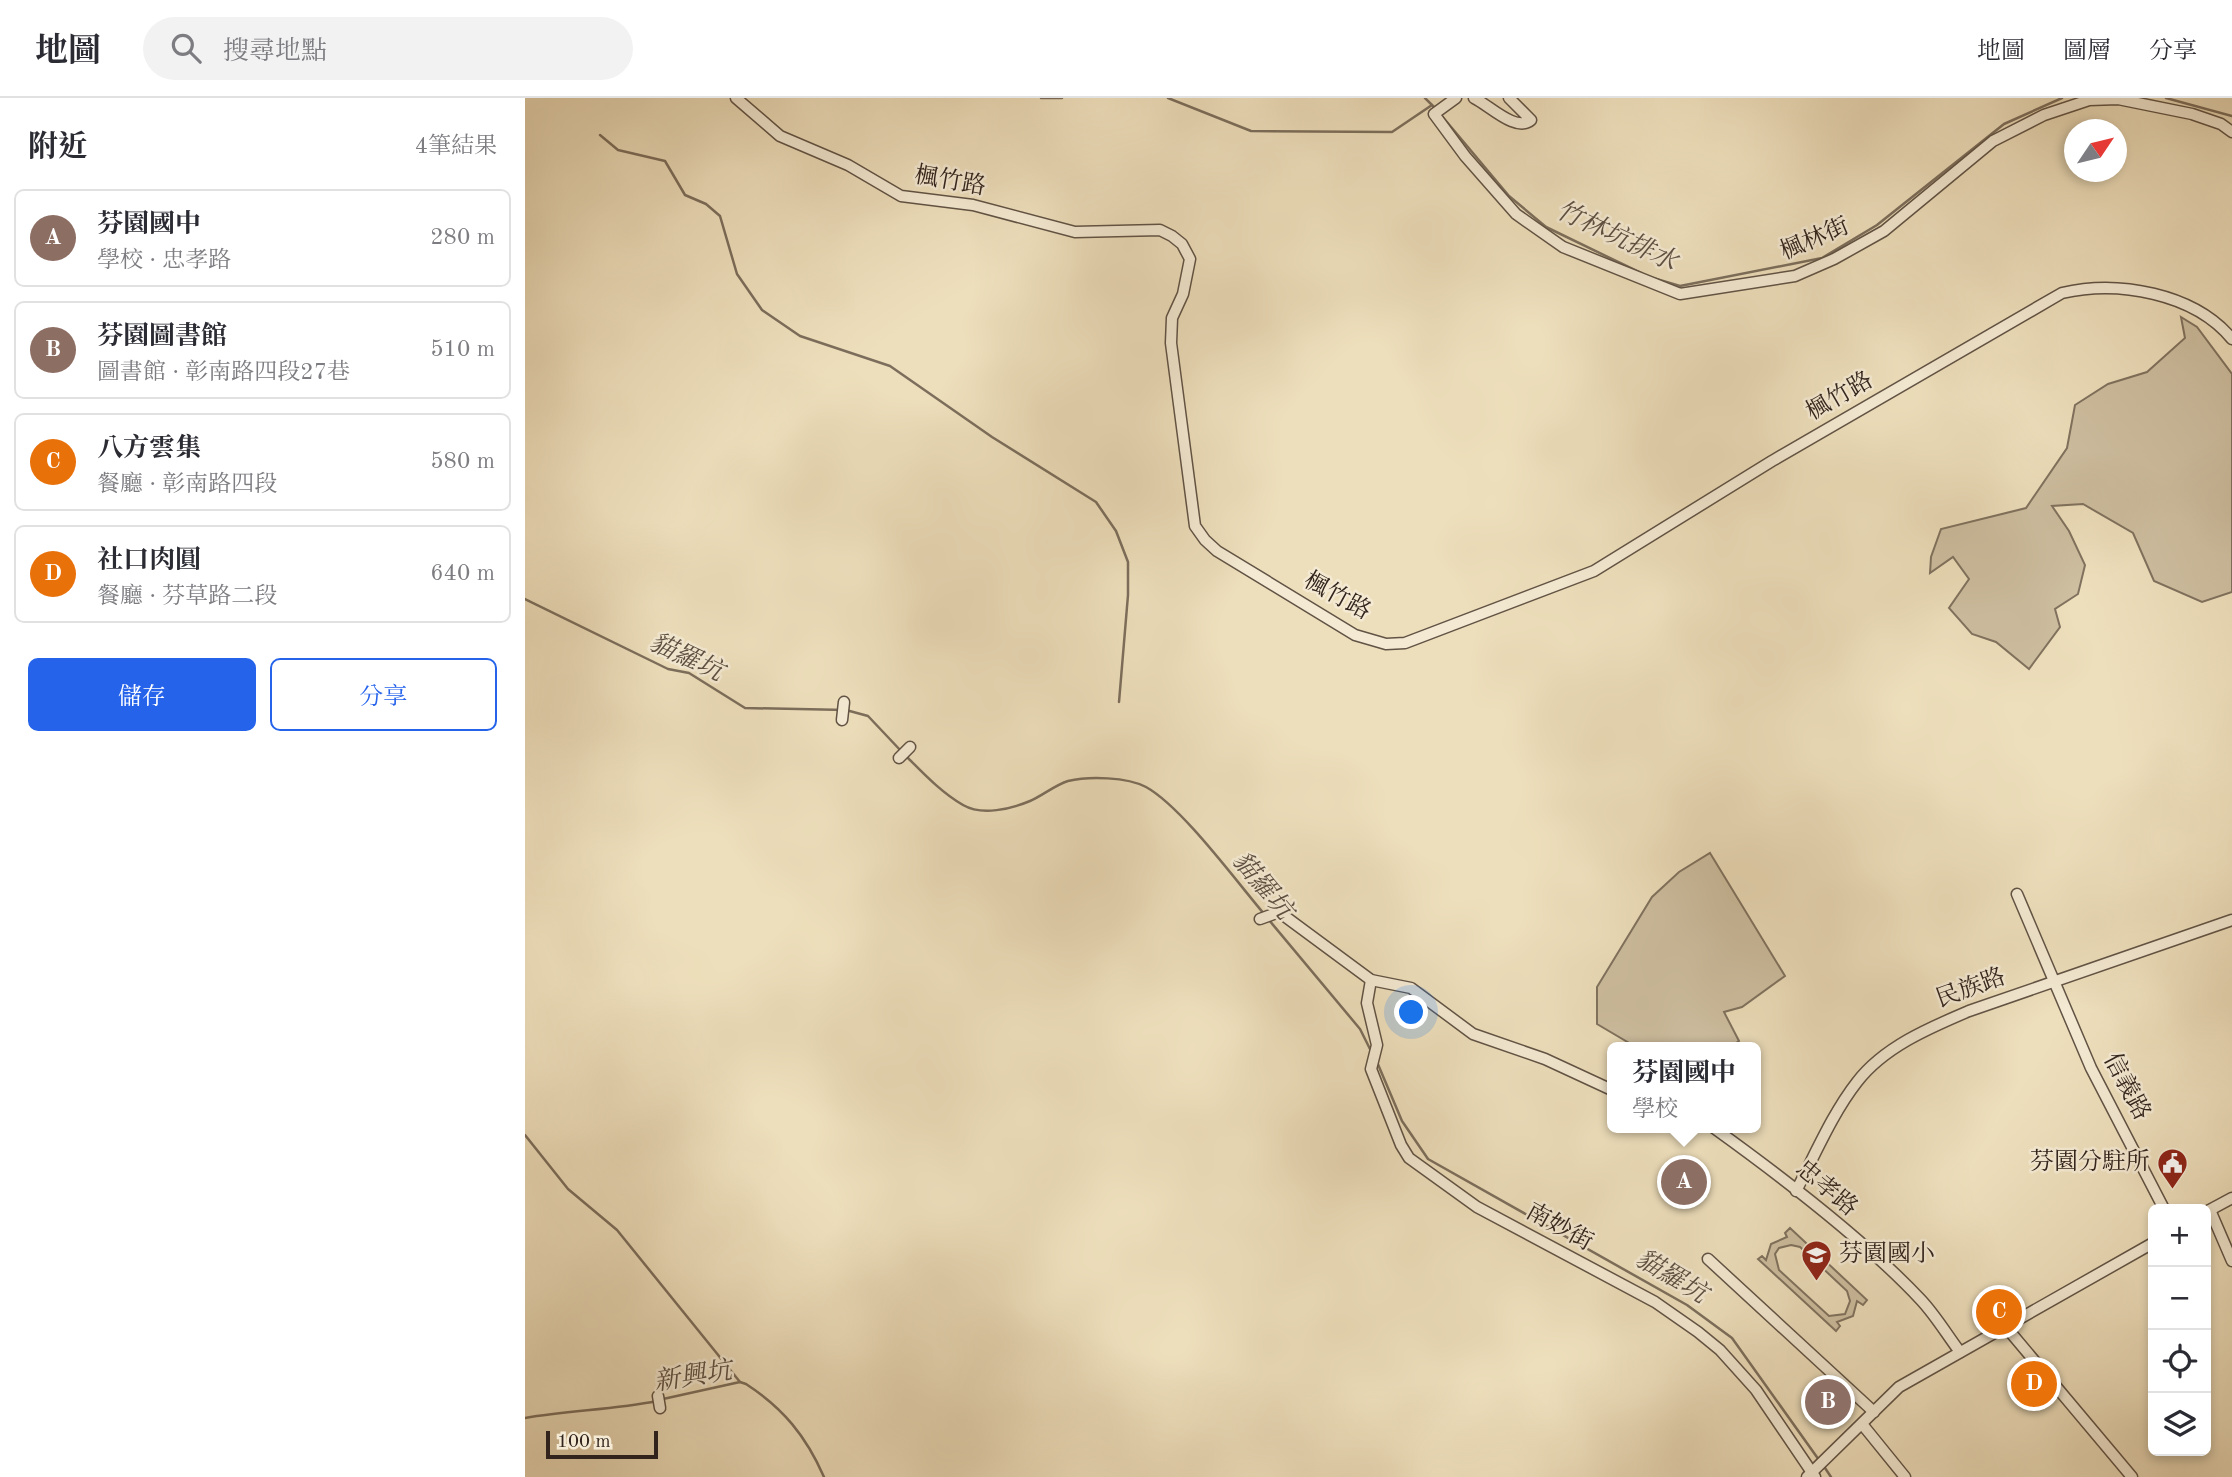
<!DOCTYPE html>
<html lang="zh-TW">
<head>
<meta charset="utf-8">
<style>
	:root { --surface:#fff; --page:#f2f2f3; --text:#2b2b33; --muted:#7c7c81; --line:#e1e1e2; --accent:#2563eb }
	body { margin:0; font-family:"Old Standard TT","Noto Serif TC",serif; background:var(--page); color:var(--text) }
	.controls { position:absolute; right:21px; bottom:21px; display:grid; overflow:hidden; border-radius:10px; box-shadow:0 4px 10px #0003 }
	.controls button { width:63px; height:63px; display:grid; place-items:center; padding:0; border:0; border-bottom:2px solid var(--line); background:var(--surface); color:var(--text); font:35px sans-serif }
	.compass { position:absolute; left:1539px; top:21px; width:63px; height:63px; border-radius:50%; background:var(--surface); box-shadow:0 4px 10px #0003; rotate:55deg }
	.scale { position:absolute; left:21px; bottom:18px; width:112px; box-sizing:border-box; padding-left:7px; border:4px solid #32241d; border-top:0; font-size:19px; line-height:24px; white-space:nowrap; color:#32241d; -webkit-text-stroke:5px #f4ead3; paint-order:stroke }
	.you { position:absolute; left:887px; top:915px; width:24px; height:24px; margin:-18px; border:5px solid #fff; border-radius:50%; background:#1a73e8; box-shadow:0 0 0 10px #1a73e833 }
	.badge { display:grid; place-items:center; width:46px; height:46px; border-radius:50%; background:var(--accent); color:#fff; font-size:23px; font-weight:700 }
	.pin { position:absolute; translate:-50% -50%; border:4px solid #fff; box-shadow:0 2px 7px #0006 }
	.popup { position:absolute; left:1082px; top:944px; width:154px; height:91px; box-sizing:border-box; display:grid; place-content:center; border-radius:10px; background:var(--surface); filter:drop-shadow(0 2px 5px #0005); font-size:23px; white-space:nowrap; color:var(--muted) }
	.popup b { font-size:26px; color:var(--text) }
	.popup::after { content:''; position:absolute; left:50%; top:100%; margin-left:-14px; border:14px solid transparent; border-top-color:var(--surface) }
	.list { margin:0; padding:0; list-style:none }
	h2 { display:flex; justify-content:space-between; align-items:center; height:91px; margin:0; padding:0 28px; font-size:30px }
	h2 small { font-size:23px; font-weight:400; color:var(--muted) }
	.list li { display:grid; grid-template-columns:46px 1fr auto; gap:21px; align-items:center; box-sizing:border-box; height:98px; margin:0 14px 14px; padding:0 14px; border:2px solid var(--line); border-radius:10px }
	.list b { display:block; font-size:26px; white-space:nowrap }
	.list p { margin:0; font-size:23px; white-space:nowrap; color:var(--muted) }
	.list em { font-size:23px; font-style:normal; color:var(--muted) }
	.actions { display:flex; gap:14px; padding:21px 28px }
	.actions a { flex:1; padding:16px 0; border:2px solid var(--accent); border-radius:10px; text-align:center; font-size:24px; color:var(--accent) }
	.actions .main { background:var(--accent); color:#fff }
	.icon { flex:none; width:38px; height:38px; fill:none; stroke:currentColor; stroke-width:2; stroke-linecap:round; stroke-linejoin:round }
	.map { position:relative; flex:none; width:1707px; height:1379px; overflow:hidden }
	header { display:flex; align-items:center; gap:42px; box-sizing:border-box; height:98px; padding:0 35px; background:var(--surface); border-bottom:2px solid var(--line) }
	header strong { font-size:33px }
	nav { display:flex; gap:38px; margin-inline-start:auto; font-size:24px }
	.search { width:490px; height:63px; background:var(--page); display:flex; align-items:center; gap:18px; box-sizing:border-box; padding:0 24px; border-radius:38px; color:var(--muted); font-size:26px }
	main { display:flex }
	aside { flex:1; background:var(--surface) }
	.map>svg:first-child { display:block }
</style>
</head>
<body>
<header>
<strong>地圖</strong>
<div class="search"><svg class="icon" aria-label="search" viewBox="0 0 24 24"><circle cx="10" cy="10" r="6"/><path d="M15 15l6 6"/></svg>搜尋地點</div>
<nav><a>地圖</a><a>圖層</a><a>分享</a></nav>
</header>
<main>
<aside>
<h2>附近<small>4筆結果</small></h2>
<ul class="list">
<li><span class="badge" style="background:#8d6e63">A</span><div><b>芬園國中</b><p>學校 · 忠孝路</p></div><em>280 m</em></li>
<li><span class="badge" style="background:#8d6e63">B</span><div><b>芬園圖書館</b><p>圖書館 · 彰南路四段27巷</p></div><em>510 m</em></li>
<li><span class="badge" style="background:#e8710a">C</span><div><b>八方雲集</b><p>餐廳 · 彰南路四段</p></div><em>580 m</em></li>
<li><span class="badge" style="background:#e8710a">D</span><div><b>社口肉圓</b><p>餐廳 · 芬草路二段</p></div><em>640 m</em></li>
</ul>
<div class="actions"><a class="main">儲存</a><a>分享</a></div>
</aside>
<div class="map">
<svg width="1707" height="1379" viewBox="0 0 1707 1379">
	<rect width="100%" height="100%" fill="#eedfbc"/>
	<filter id="stains"><feTurbulence type="fractalNoise" baseFrequency=".00286" numOctaves="4"/><feColorMatrix values="0 0 0 0 .2 0 0 0 0 .09 0 0 0 0 .02 0 0 0 .5 -.17"/></filter>
	<radialGradient id="worn" r=".72"><stop offset=".6" stop-color="#630" stop-opacity="0"/><stop offset="1" stop-color="#630" stop-opacity=".3"/></radialGradient>
	<g fill="#cebfa1" stroke="#80725f" stroke-width="2" fill-rule="evenodd">
		<path d="M1656,219L1672,229L1707,276V494L1677,504L1629,483L1608,435L1558,406L1527,408L1544,433L1560,467L1553,496L1530,511L1535,529L1504,571L1471,544L1447,536L1424,510L1444,481L1428,459L1405,475L1406,459L1416,431L1501,410L1542,350L1550,307L1583,286L1622,274L1660,240Z"/>
		<path d="M1185,755L1260,878L1217,909L1199,914L1214,943L1205,949H1111L1072,926V889L1127,799L1154,774Z"/>
		<path d="M1265,1130L1342,1202L1338,1207L1332,1203L1328,1218L1312,1224L1315,1228L1311,1233L1233,1161L1237,1158L1241,1162L1246,1146L1262,1139L1260,1135ZM1266,1147L1275,1149L1322,1193L1325,1203L1320,1216L1304,1218L1254,1172L1250,1156L1254,1150Z"/>
	</g>
	<g fill="none" stroke-linecap="round" stroke-linejoin="round">
		<g stroke="#7c6e5c" stroke-width="2.5">
			<path d="M516,0H537"/>
			<path d="M643,0L726,33L867,34L907,7"/>
			<path d="M900,0L912,12"/>
			<path d="M1641,0L1707,18"/>
			<path d="M916,17L984,98L1021,129L1116,175"/>
			<path d="M75,37L93,52L140,63L160,97L181,106L195,118L212,176L237,212L275,238L365,268L467,339L571,404L591,433L603,464V497L594,604"/>
			<path d="M1128,180L1155,188L1297,160L1352,127L1479,26L1537,0"/>
			<path d="M0,501L143,571L164,575L220,610L321,612L343,618L377,654"/>
			<path d="M382,659C399,676 417,695 438,707C457,718 486,711 505,703C517,698 530,687 543,683C564,678 602,679 621,689C657,709 711,783 740,817"/>
			<path d="M744,822L835,931L847,955"/>
			<path d="M852,964L877,1023L903,1061L1162,1207L1207,1240L1294,1362"/>
			<path d="M0,1037L43,1091L92,1132L215,1284"/>
			<path d="M138,1301L215,1284L221,1286C258,1310 281,1338 299,1379"/>
			<path d="M0,1320C44,1312 88,1312 132,1303"/>
			<path d="M1298,1367L1306,1379"/>
		</g>
		<defs>
			<g id="minor">
				<path d="M211,0L255,38L323,67L376,98L448,107L550,134L635,132L647,138L657,146L665,161L658,196L647,220L646,245L670,428L680,442L692,453L830,537L861,546L880,545L1069,473L1247,363L1537,195C1593,182 1669,195 1707,241"/>
				<path d="M931,0L909,16L940,58L991,116L1038,149L1155,196L1270,178L1309,161L1359,133L1468,43L1519,17L1564,2L1593,1L1667,16L1696,26L1707,34"/>
				<path d="M949,0C964,7 991,35 1006,22L984,0"/>
				<path d="M317,622L319,604"/>
				<path d="M374,660L385,649"/>
				<path d="M1492,796L1566,970L1639,1111"/>
				<path d="M735,821L754,814L846,882L886,890L948,936L1020,961L1087,992"/>
				<path d="M846,882L842,905L852,947L846,971L876,1047L884,1060L952,1109L1130,1204L1173,1234L1195,1252L1231,1292L1290,1379"/>
				<path d="M1189,1030C1257,1079 1339,1141 1396,1202C1411,1218 1422,1237 1435,1254"/>
				<path d="M1271,1093C1290,1057 1307,1016 1332,984C1359,949 1404,930 1444,913L1707,822"/>
				<path d="M1685,1112L1707,1163"/>
				<path d="M1681,1114L1707,1100"/>
				<path d="M1183,1161L1349,1314"/>
				<path d="M1481,1229L1607,1379"/>
				<path d="M133,1298L135,1310"/>
				<path d="M1337,1326L1380,1379"/>
				<path d="M1282,1379L1374,1289L1628,1145"/>
			</g>
		</defs>
		<use href="#minor" stroke="#615345" stroke-width="13"/>
		<use href="#minor" stroke="#f4ead3" stroke-width="10"/>
	</g>
	<defs>
		<symbol id="civic-pin" viewBox="-11 -11 22 30"><path d="M0 17L-7.5 6A9.5 9.5 0 1 1 7.5 6Z" fill="#8f2418" stroke="#f4ead3"/><path d="M-.6-6.5H3V-4.5H.6V-3L4-1V1h2V6H-6V1h2V-1L-.6-3ZM-1.2 2.5V6h2.4V2.5Z" fill="#fff"/></symbol>
		<symbol id="school-pin" viewBox="-11 -11 22 30"><path d="M0 17L-7.5 6A9.5 9.5 0 1 1 7.5 6Z" fill="#8f2418" stroke="#f4ead3"/><path d="M0-5L7-2L0 1L-7-2ZM-4 1L0 2.5L4 1V4Q0 6-4 4Z" fill="#fff"/></symbol>
	</defs>
	<g fill-rule="evenodd">
		<use href="#civic-pin" x="1630" y="1048" width="35" height="47"/>
		<use href="#school-pin" x="1274" y="1140" width="35" height="47"/>
	</g>
	<g text-anchor="middle" dominant-baseline="central" stroke-width="5" stroke-linejoin="round" paint-order="stroke">
		<g font-size="24" fill="#32241d" stroke="#f4ead3">
			<text transform="translate(425 84) rotate(10)">楓竹路</text>
			<text transform="translate(1290 142) rotate(-23)">楓林街</text>
			<text transform="translate(1315 299) rotate(-30)">楓竹路</text>
			<text transform="translate(812 499) rotate(29)">楓竹路</text>
			<text transform="translate(1446 891) rotate(-20)">民族路</text>
			<text transform="translate(1601 989) rotate(62)">信義路</text>
			<text transform="translate(1301 1091) rotate(40)">忠孝路</text>
			<text transform="translate(1034 1130) rotate(29)">南妙街</text>
		</g>
		<g font-size="24" fill="#32241d" stroke="#f4ead3" text-anchor="end">
			<text x="1625" y="1065">芬園分駐所</text>
			<text x="1314" y="1157" text-anchor="start">芬園國小</text>
		</g>
		<g font-size="26" font-style="italic" fill="#5d4f42" stroke="#f4ead3">
			<text transform="translate(1091 139) rotate(25)">竹林坑排水</text>
			<text transform="translate(161 560) rotate(25)">貓羅坑</text>
			<text transform="translate(737 788) rotate(50)">貓羅坑</text>
			<text transform="translate(1146 1179) rotate(31)">貓羅坑</text>
			<text transform="translate(168 1279) rotate(-9)">新興坑</text>
		</g>
	</g>
	<rect width="100%" height="100%" filter="url(#stains)"/>
	<rect width="100%" height="100%" fill="url(#worn)"/>
</svg>
<div class="controls">
<button>+</button>
<button>−</button>
<button><svg class="icon" aria-label="locate" viewBox="0 0 24 24"><circle cx="12" cy="12" r="6"/><path d="M12 2v4M12 18v4M2 12h4M18 12h4"/></svg></button>
<button><svg class="icon" aria-label="layers" viewBox="0 0 24 24"><path d="M12 4l9 5-9 5-9-5zM3 14l9 5 9-5"/></svg></button>
</div>
<svg class="compass" viewBox="-18 -18 36 36"><path d="M0-13l5 13h-10z" fill="#e53935"/><path d="M0 13l5-13h-10z" fill="#7c7c81"/></svg>
<div class="scale">100 m</div>
<div class="you"></div>
<div class="pin badge" style="left:1159px;top:1084px;background:#8d6e63">A</div>
<div class="popup"><b>芬園國中</b>學校</div>
<div class="pin badge" style="left:1303px;top:1304px;background:#8d6e63">B</div>
<div class="pin badge" style="left:1474px;top:1214px;background:#e8710a">C</div>
<div class="pin badge" style="left:1509px;top:1286px;background:#e8710a">D</div>
</div>
</main>
</body>
</html>
